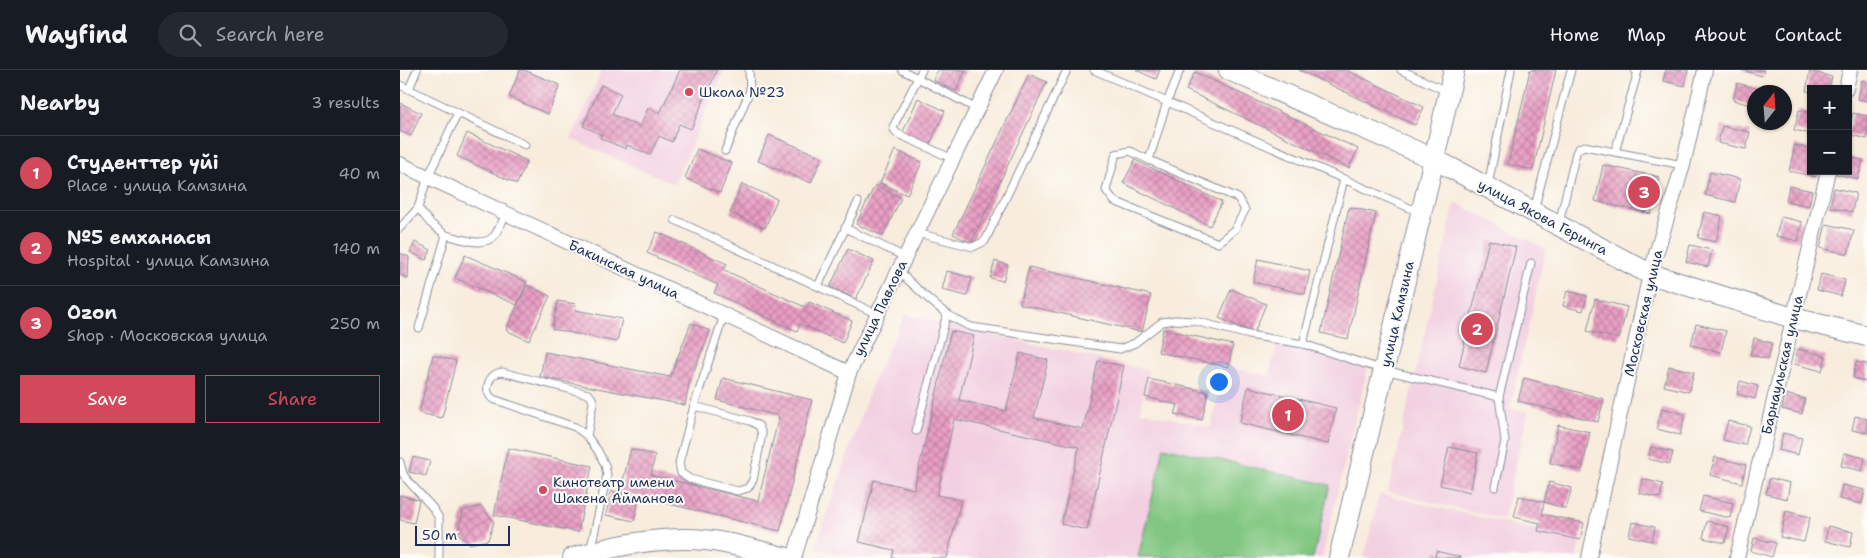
<!DOCTYPE html>
<html lang="en">
<head>
<meta charset="utf-8">
<style>
	:root { --surface:#171b24; --page:#242831; --text:#f1f3f6; --muted:#9ea1a6; --line:#363941; --accent:#d1495b }
	body { margin:0; font-family:"Shantell Sans",sans-serif; background:var(--page); color:var(--text) }
	.controls { position:absolute; right:15px; top:15px; display:grid; overflow:hidden; border-radius:0px; box-shadow:0 1px 4px #0004 }
	.controls button { width:45px; height:45px; display:grid; place-items:center; padding:0; border:0; border-bottom:1px solid var(--line); background:var(--surface); color:var(--text); font:25px sans-serif }
	.compass { position:absolute; left:1347px; top:15px; width:45px; height:45px; border-radius:50%; background:var(--surface); box-shadow:0 1px 4px #0004; rotate:17deg }
	.scale { position:absolute; left:15px; bottom:12px; width:95px; box-sizing:border-box; padding-left:5px; border:2px solid #1b2f5e; border-top:0; font-size:14px; line-height:18px; white-space:nowrap; color:#1b2f5e; -webkit-text-stroke:4px #fdfcf7; paint-order:stroke }
	.you { position:absolute; left:818px; top:311px; width:18px; height:18px; margin:-12px; border:4px solid #fff; border-radius:50%; background:#1a73e8; box-shadow:0 0 0 8px #1a73e833 }
	.badge { display:grid; place-items:center; width:32px; height:32px; border-radius:50%; background:var(--accent); color:#fff; font-size:16px; font-weight:700 }
	.pin { position:absolute; translate:-50% -50%; border:2px solid #fff; box-shadow:0 1px 5px #0006 }
	.list { margin:0; padding:0; list-style:none }
	h2 { display:flex; justify-content:space-between; align-items:center; height:65px; margin:0; padding:0 20px; font-size:21px }
	h2 small { font-size:16px; font-weight:400; color:var(--muted) }
	.list li { display:grid; grid-template-columns:32px 1fr auto; gap:15px; align-items:center; box-sizing:border-box; height:75px; padding:0 20px; border-top:1px solid var(--line) }
	.list b { display:block; font-size:19px; white-space:nowrap }
	.list p { margin:0; font-size:16px; white-space:nowrap; color:var(--muted) }
	.list em { font-size:16px; font-style:normal; color:var(--muted) }
	.actions { display:flex; gap:10px; padding:15px 20px }
	.actions a { flex:1; padding:11px 0; border:1px solid var(--accent); border-radius:0px; text-align:center; font-size:18px; color:var(--accent) }
	.actions .main { background:var(--accent); color:#fff }
	.icon { flex:none; width:28px; height:28px; fill:none; stroke:currentColor; stroke-width:2; stroke-linecap:round; stroke-linejoin:round }
	.map { position:relative; flex:none; width:1467px; height:488px; overflow:hidden }
	header { display:flex; align-items:center; gap:30px; box-sizing:border-box; height:70px; padding:0 25px; background:var(--surface); border-bottom:1px solid var(--line) }
	header strong { font-size:24px }
	nav { display:flex; gap:28px; margin-inline-start:auto; font-size:18px }
	.search { width:350px; height:45px; background:var(--page); display:flex; align-items:center; gap:12px; box-sizing:border-box; padding:0 18px; border-radius:28px; color:var(--muted); font-size:19px }
	main { display:flex }
	aside { flex:1; background:var(--surface) }
	.map>svg:first-child { display:block }
</style>
</head>
<body>
<header>
<strong>Wayfind</strong>
<div class="search"><svg class="icon" aria-label="search" viewBox="0 0 24 24"><circle cx="10" cy="10" r="6"/><path d="M15 15l6 6"/></svg>Search here</div>
<nav><a>Home</a><a>Map</a><a>About</a><a>Contact</a></nav>
</header>
<main>
<aside>
<h2>Nearby<small>3 results</small></h2>
<ul class="list">
<li><span class="badge">1</span><div><b>Студенттер үйі</b><p>Place · улица Камзина</p></div><em>40 m</em></li>
<li><span class="badge">2</span><div><b>№5 емханасы</b><p>Hospital · улица Камзина</p></div><em>140 m</em></li>
<li><span class="badge">3</span><div><b>Ozon</b><p>Shop · Московская улица</p></div><em>250 m</em></li>
</ul>
<div class="actions"><a class="main">Save</a><a>Share</a></div>
</aside>
<div class="map">
<svg width="1467" height="488" viewBox="0 0 1467 488">
	<defs>
		<pattern id="building-cross-hatch" width="8" height="8" patternUnits="userSpaceOnUse" patternTransform="scale(1.25)"><rect width="8" height="8" fill="#ea9fc4"/><path d="M0 0l8 8M0 8l8-8" fill="none" stroke="#bd82a2"/></pattern>
	</defs>
	<rect width="100%" height="100%" fill="#fdfcf7"/>
	<filter id="ink" filterUnits="userSpaceOnUse"><feTurbulence type="fractalNoise" baseFrequency=".02" numOctaves="2"/><feDisplacementMap in="SourceGraphic" scale="10" xChannelSelector="R" yChannelSelector="G"/><feConvolveMatrix kernelMatrix="1 2 1 2 8 2 1 2 1" color-interpolation-filters="sRGB"/></filter>
	<filter id="wash" filterUnits="userSpaceOnUse"><feTurbulence type="fractalNoise" baseFrequency=".0096" numOctaves="4" result="noise"/><feDisplacementMap in="SourceGraphic" scale="20" xChannelSelector="R" yChannelSelector="G"/><feGaussianBlur stdDeviation="1.12" result="paint"/><feColorMatrix in="noise" values="0 0 0 0 0 0 0 0 0 0 0 0 0 0 0 0 0 1.4 0 .05"/><feComposite in="paint" operator="in"/></filter>
	<g filter="url(#wash)">
		<rect width="100%" height="100%" fill="#f8ecdc"/>
		<g fill="#f2cfe1">
			<path d="M202,0H324L274,114L171,69Z"/>
			<path d="M1055,132L1146,179L1110,338L1128,342L1103,449L988,422Z"/>
			<path d="M505,245L749,300L740,341L811,357L825,296L869,306L878,270L969,292L922,488H458L415,478L474,309Z"/>
			<path d="M979,424L1180,470L1176,488H964Z"/>
		</g>
		<path fill="#82c781" stroke="#4e7b70" d="M764,377L930,415L913,488L738,487Z"/>
		<g id="blocks">
			<g fill="url(#building-cross-hatch)">
				<path d="M120,0H124L160,15L148,44L109,27Z"/>
				<path d="M280,0H317L291,59L279,54L272,72L259,66L250,85L227,75L226,79L200,68L202,65L183,56L201,15L221,24L212,44L240,57L248,38L260,43Z"/>
				<path d="M538,0H566L556,21L533,10Z"/>
				<path d="M736,0H760L756,9Z"/>
				<path d="M899,0H946L1024,37L1015,55Z"/>
				<path d="M1130,0H1156L1133,100L1108,94Z"/>
				<path d="M1266,0H1288L1285,16L1263,11Z"/>
				<path d="M1341,0H1364L1362,6Z"/>
				<path d="M1410,1L1432,7L1429,19H1411V22L1406,21Z"/>
				<path d="M795,2L958,79L949,98L786,20Z"/>
				<path d="M629,4L647,12L571,173L553,164Z"/>
				<path d="M1462,10L1467,11V31L1458,29Z"/>
				<path d="M1337,13L1359,19L1358,22H1354V36L1333,30Z"/>
				<path d="M518,28L545,41L529,76L502,64Z"/>
				<path d="M0,33L21,43L11,66L0,61Z"/>
				<path d="M1399,40L1411,43V64L1394,60Z"/>
				<path d="M1453,43L1467,46V69L1448,64Z"/>
				<path d="M1322,56L1350,62L1346,79L1318,73Z"/>
				<path d="M67,63L127,91L117,114L57,86Z"/>
				<path d="M369,65L422,87L411,113L358,91Z"/>
				<path d="M1395,75L1411,79V101H1417L1416,107L1389,101Z"/>
				<path d="M297,79L332,93L320,123L285,108Z"/>
				<path d="M495,80L522,92L507,125L480,113Z"/>
				<path d="M1448,87L1463,90L1458,109L1436,104L1437,101H1448Z"/>
				<path d="M735,90L822,132L810,156L723,113Z"/>
				<path d="M1203,95L1259,107L1251,144L1195,131Z"/>
				<path d="M1310,102L1340,109L1335,132L1305,125Z"/>
				<path d="M342,114L377,129L365,158L330,143Z"/>
				<path d="M475,115L501,128L483,166L456,154Z"/>
				<path d="M1389,116L1412,121L1409,136L1386,131Z"/>
				<path d="M1434,118L1456,123L1452,142L1430,137Z"/>
				<path d="M949,137L976,143L948,269L921,263Z"/>
				<path d="M1304,142L1322,146L1316,172L1298,168Z"/>
				<path d="M1381,147L1402,152L1398,171L1376,166Z"/>
				<path d="M1426,154L1454,160L1448,184L1420,178Z"/>
				<path d="M257,162L327,194L324,200L407,238L409,232L452,251L443,273L400,254L397,261L314,223L318,215L247,183Z"/>
				<path d="M1089,170L1116,177L1086,303L1059,296Z"/>
				<path d="M15,172L31,180L26,190L10,182Z"/>
				<path d="M1290,175L1312,180L1308,197L1286,192Z"/>
				<path d="M448,179L474,191L456,229L430,217Z"/>
				<path d="M0,183L9,187L8,209L0,205Z"/>
				<path d="M65,185L127,212L117,235L55,208Z"/>
				<path d="M858,189L910,201L905,224L853,212Z"/>
				<path d="M595,191L608,195L603,211L590,208Z"/>
				<path d="M629,197L751,225L742,262L620,234Z"/>
				<path d="M547,201L572,208L567,226L542,220Z"/>
				<path d="M1421,204L1445,210L1441,226L1417,220Z"/>
				<path d="M127,215L150,226L129,271L106,260Z"/>
				<path d="M831,219L866,234L854,263L819,248Z"/>
				<path d="M1167,221L1187,226L1183,241L1163,236Z"/>
				<path d="M1195,229L1227,237L1219,269L1187,261Z"/>
				<path d="M158,231L176,234L175,240L222,249L217,272L152,259Z"/>
				<path d="M291,253L310,261L290,310L285,335L140,307L145,282L270,307Z"/>
				<path d="M1296,254L1326,261L1321,282L1291,275Z"/>
				<path d="M763,259L833,275L828,297L758,282Z"/>
				<path d="M551,261L574,266L559,330L606,341L620,283L648,290L634,348L683,359L698,291L724,296L687,460L661,454L679,377L554,349L537,425L561,430L547,488H492L494,480L459,472L474,410L514,419Z"/>
				<path d="M1354,268L1372,273L1368,289L1350,285Z"/>
				<path d="M1398,279L1426,286L1422,301L1394,294Z"/>
				<path d="M33,285L56,291L42,348L19,343Z"/>
				<path d="M1456,292L1467,294V312L1453,308Z"/>
				<path d="M1269,296L1294,302L1289,322L1264,316Z"/>
				<path d="M323,308L412,330L380,461L220,422L231,379L255,385L251,405L358,431L379,346L317,330Z"/>
				<path d="M1124,308L1204,329L1198,352L1118,331Z"/>
				<path d="M749,309L808,322L802,350L775,344L778,335L745,327Z"/>
				<path d="M1340,311L1358,316L1355,329L1337,324Z"/>
				<path d="M848,317L936,338L928,374L840,353Z"/>
				<path d="M1385,324L1405,329L1402,344L1382,339Z"/>
				<path d="M1262,338L1285,344L1280,365L1257,359Z"/>
				<path d="M1455,346L1467,349V363L1452,360Z"/>
				<path d="M1328,351L1350,356L1345,375L1323,370Z"/>
				<path d="M1158,355L1190,362L1182,400L1150,393Z"/>
				<path d="M1383,363L1402,368L1398,385L1379,380Z"/>
				<path d="M1049,377L1078,383L1070,422L1040,415Z"/>
				<path d="M1251,377L1273,382L1270,394L1248,389Z"/>
				<path d="M108,378L192,396L178,462L94,445Z"/>
				<path d="M1444,383L1465,388L1462,401L1441,396Z"/>
				<path d="M13,387L30,391L26,406L9,402Z"/>
				<path d="M1315,387L1346,395L1342,413L1310,405Z"/>
				<path d="M1370,408L1390,413L1387,429L1366,424Z"/>
				<path d="M1243,409L1263,414L1260,428L1239,423Z"/>
				<path d="M1149,412L1172,418L1166,439L1144,432Z"/>
				<path d="M1442,415L1465,420L1462,434L1439,429Z"/>
				<path d="M211,421L239,430L234,451L206,445Z"/>
				<path d="M0,425L19,430L14,453L0,450Z"/>
				<path d="M1119,426L1144,432L1142,444L1184,453L1180,470L1138,461L1140,453L1114,447Z"/>
				<path d="M1303,426L1333,433L1330,448L1299,441Z"/>
				<path d="M81,436L94,452L88,470L70,474L58,463L63,441Z"/>
				<path d="M1386,441L1410,447L1404,472L1380,467Z"/>
				<path d="M1307,451L1329,457L1325,473L1303,468Z"/>
				<path d="M1232,452L1255,457L1252,471L1229,466Z"/>
				<path d="M1428,456L1453,462L1450,477L1425,471Z"/>
				<path d="M1354,468L1376,473L1372,487L1351,481Z"/>
				<path d="M1036,481L1060,487V488H1035Z"/>
			</g>
		</g>
	</g>
	<g filter="url(#ink)">
		<use href="#blocks" fill-opacity="0" stroke="#8a8e9d" stroke-width="1"/>
		<g fill="none" stroke-linecap="round" stroke-linejoin="round">
			<defs>
				<g id="lane">
					<path d="M502,0L577,39"/>
					<path d="M522,0L493,57L496,63L553,89"/>
					<path d="M694,0L1019,142"/>
					<path d="M1001,0L1046,21"/>
					<path d="M1235,0L1238,1L1215,82L1283,95"/>
					<path d="M0,15L125,75"/>
					<path d="M9,19L17,0"/>
					<path d="M325,81L350,20L349,0"/>
					<path d="M749,90L838,128L845,140L835,159L818,173L714,131L706,120L716,84L730,81L749,90L767,32L780,0"/>
					<path d="M1088,115L1111,0"/>
					<path d="M18,138L30,153L46,165L19,258"/>
					<path d="M1134,140L1171,0"/>
					<path d="M275,150L477,244"/>
					<path d="M1159,153L1176,83L1178,79L1184,76L1215,82"/>
					<path d="M0,158L18,138L28,107L58,43"/>
					<path d="M445,158L505,187"/>
					<path d="M517,163L573,177L585,171L667,0"/>
					<path d="M46,165C60,168 84,179 95,165C99,158 103,150 107,144"/>
					<path d="M498,201C521,221 543,247 572,257L720,279L735,273L762,252L775,250L795,251L849,265L903,274L984,300L1099,327L1131,193"/>
					<path d="M418,216L458,132"/>
					<path d="M903,274L944,109"/>
					<path d="M294,336L350,351L359,356L362,364L353,410L348,418L338,421L290,409L281,403L279,393Z"/>
					<path d="M294,336L324,245"/>
					<path d="M516,361L547,244"/>
					<path d="M187,366L193,333L192,328L188,324L102,302C89,303 82,321 93,329L175,357L187,366L198,381L205,395L207,405L190,482"/>
					<path d="M0,392L3,404L9,412L32,437L39,448V488"/>
					<path d="M1095,417L1105,371L1099,327"/>
				</g>
				<g id="street">
					<path d="M1446,19L1450,0"/>
					<path d="M0,94L449,303"/>
					<path d="M394,488L449,303L596,0"/>
					<path d="M1189,488L1250,204L1283,95L1305,0"/>
					<path d="M1337,488L1428,101"/>
				</g>
				<g id="secondary">
					<path d="M829,0L1034,89L1250,204L1393,248L1467,266"/>
					<path d="M173,488C208,477 249,469 286,469C320,469 354,480 387,488"/>
					<path d="M939,488L1034,89L1054,0"/>
				</g>
			</defs>
			<use href="#lane" stroke="#8a8e9d" stroke-width="9"/>
			<use href="#street" stroke="#8a8e9d" stroke-width="16"/>
			<use href="#secondary" stroke="#8a8e9d" stroke-width="22"/>
			<use href="#lane" stroke="#fff" stroke-width="7"/>
			<use href="#street" stroke="#fff" stroke-width="14"/>
			<use href="#secondary" stroke="#fff" stroke-width="20"/>
		</g>
	</g>
	<g fill="#d1495b" stroke="#fdfcf7" stroke-width="2">
		<circle cx="289" cy="22" r="5"/>
		<circle cx="143" cy="420" r="5"/>
	</g>
	<g text-anchor="middle" dominant-baseline="central" stroke-width="4" stroke-linejoin="round" paint-order="stroke">
		<g font-size="14" fill="#1b2f5e" stroke="#fdfcf7" text-anchor="start">
			<text x="299" y="22">Школа №23</text>
			<text x="153" y="412">Кинотеатр имени<tspan x="153" dy="16">Шакена Айманова</tspan></text>
		</g>
		<g font-size="14" fill="#1b2f5e" stroke="#fdfcf7">
			<text transform="translate(1143 147) rotate(28)">улица Якова Геринга</text>
			<text transform="translate(224 199) rotate(25)">Бакинская улица</text>
			<text transform="translate(480 238) rotate(-64)">улица Павлова</text>
			<text transform="translate(1243 243) rotate(-77)">Московская улица</text>
			<text transform="translate(997 244) rotate(-77)">улица Камзина</text>
			<text transform="translate(1382 295) rotate(-77)">Барнаульская улица</text>
		</g>
	</g>
</svg>
<div class="controls">
<button>+</button>
<button>−</button>
</div>
<svg class="compass" viewBox="-18 -18 36 36"><path d="M0-13l5 13h-10z" fill="#e53935"/><path d="M0 13l5-13h-10z" fill="#9ea1a6"/></svg>
<div class="scale">50 m</div>
<div class="you"></div>
<div class="pin badge" style="left:888px;top:345px">1</div>
<div class="pin badge" style="left:1077px;top:259px">2</div>
<div class="pin badge" style="left:1244px;top:122px">3</div>
</div>
</main>
</body>
</html>
